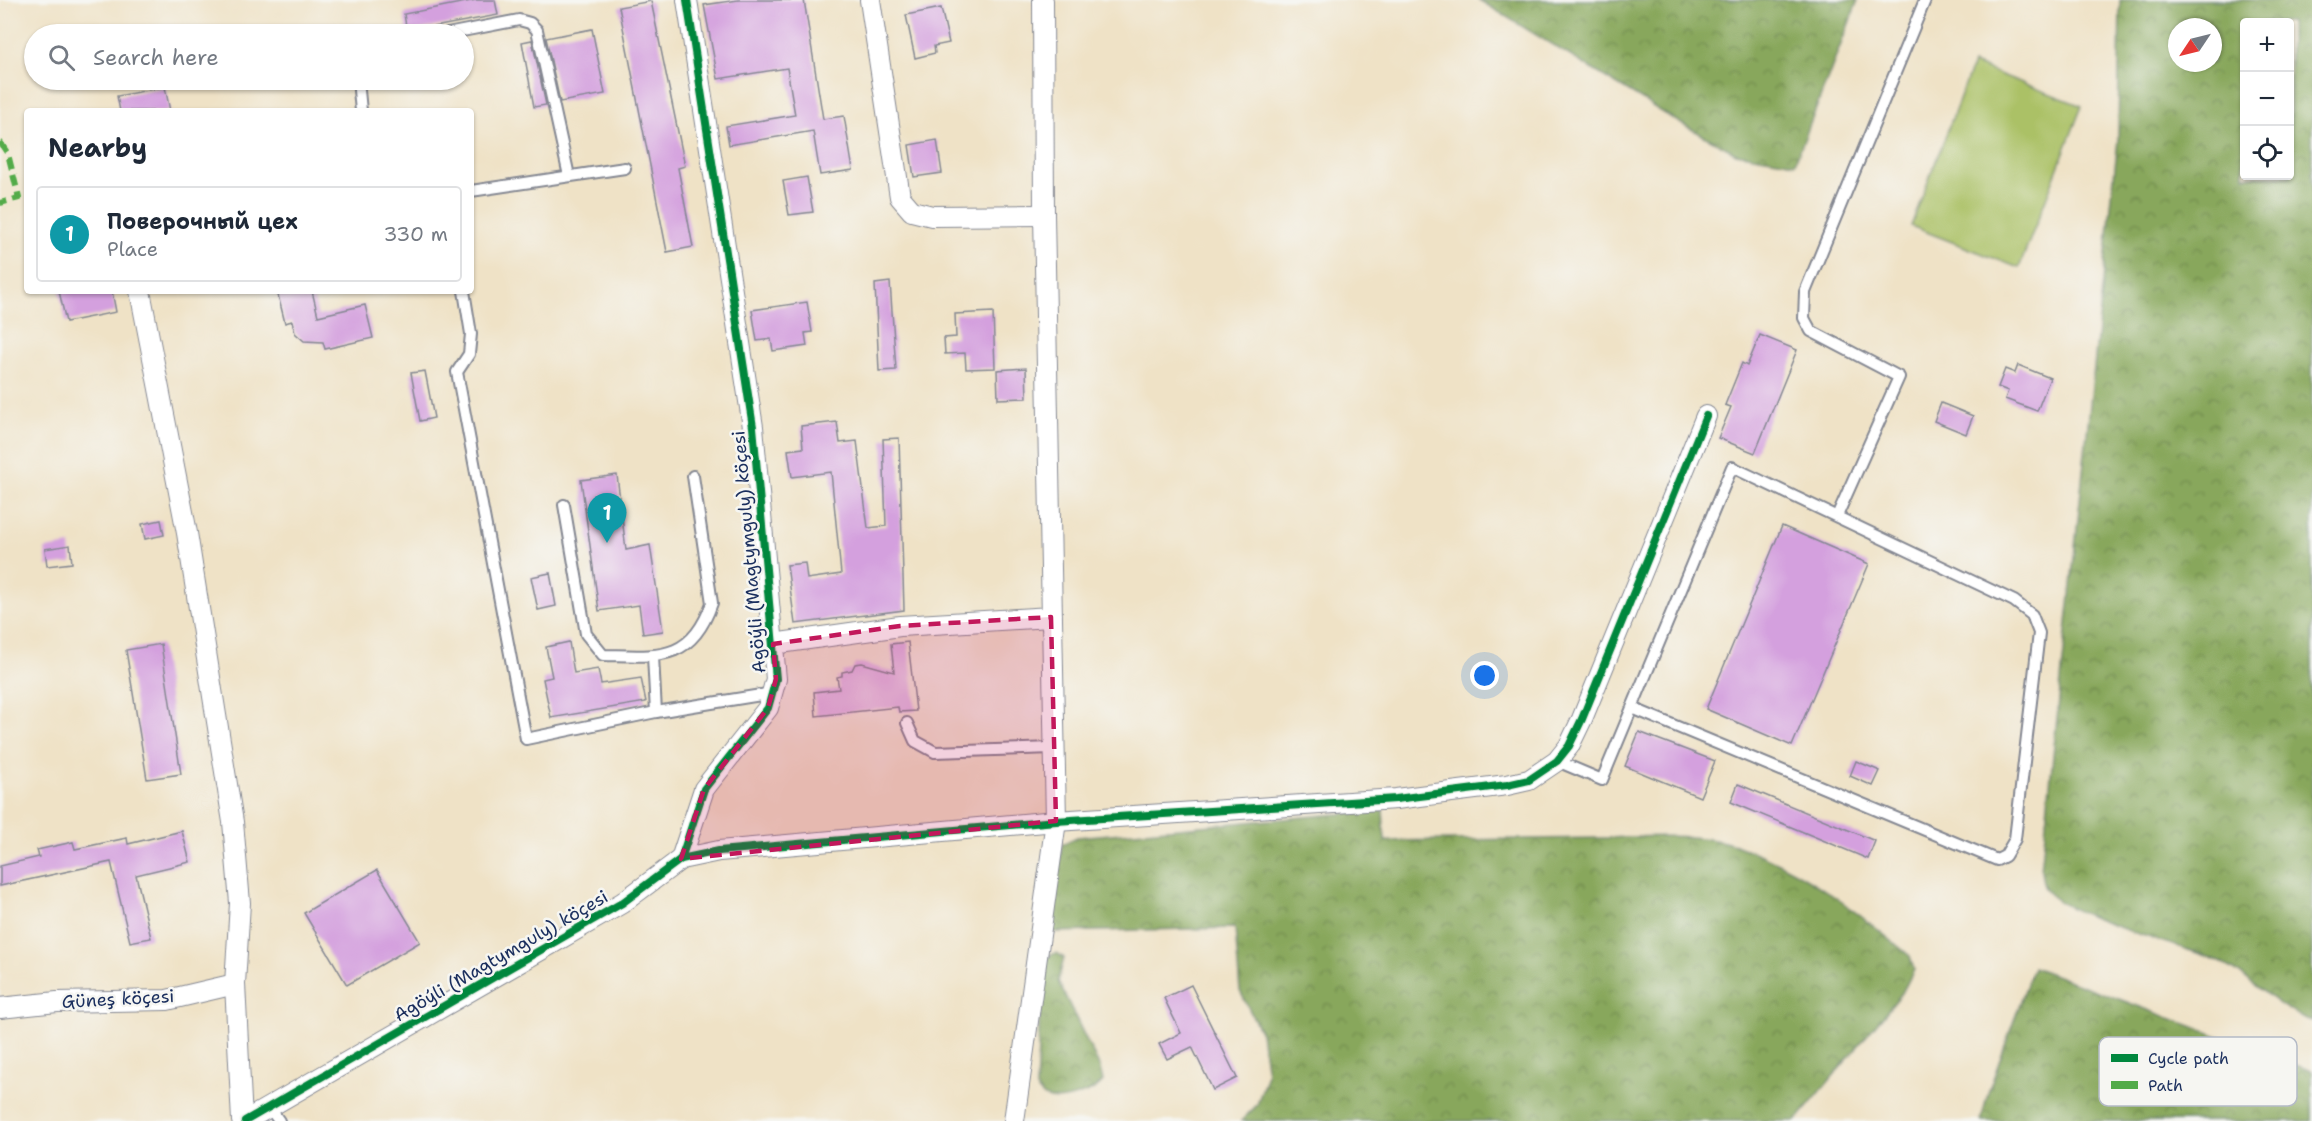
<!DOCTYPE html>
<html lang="en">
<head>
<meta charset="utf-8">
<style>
	:root { --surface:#fff; --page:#f6f6f7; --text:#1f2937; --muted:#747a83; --line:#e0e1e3; --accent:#b5179e }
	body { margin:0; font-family:"Shantell Sans",sans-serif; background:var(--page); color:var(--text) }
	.controls { position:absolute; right:18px; top:18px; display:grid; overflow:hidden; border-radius:6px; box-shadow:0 2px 4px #0004 }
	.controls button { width:54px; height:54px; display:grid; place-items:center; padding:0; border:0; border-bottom:2px solid var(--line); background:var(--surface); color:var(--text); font:30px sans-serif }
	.compass { position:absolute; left:2168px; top:18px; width:54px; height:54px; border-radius:50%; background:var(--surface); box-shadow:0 2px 4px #0004; rotate:235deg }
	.you { position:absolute; left:1485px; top:676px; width:21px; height:21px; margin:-15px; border:4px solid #fff; border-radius:50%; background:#1a73e8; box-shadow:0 0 0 9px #1a73e833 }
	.badge { display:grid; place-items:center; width:39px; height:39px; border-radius:50%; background:var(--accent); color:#fff; font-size:20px; font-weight:700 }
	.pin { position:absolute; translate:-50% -50px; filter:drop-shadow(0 2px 3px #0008) }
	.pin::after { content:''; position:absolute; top:32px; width:21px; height:18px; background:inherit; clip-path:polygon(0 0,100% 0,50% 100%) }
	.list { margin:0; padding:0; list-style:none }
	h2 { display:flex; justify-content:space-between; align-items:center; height:78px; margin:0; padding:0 24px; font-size:26px }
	h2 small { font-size:20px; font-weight:400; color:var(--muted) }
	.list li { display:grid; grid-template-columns:39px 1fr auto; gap:18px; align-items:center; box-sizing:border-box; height:96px; margin:0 12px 12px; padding:0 12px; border:2px solid var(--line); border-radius:6px }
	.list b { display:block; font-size:22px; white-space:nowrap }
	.list p { margin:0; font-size:20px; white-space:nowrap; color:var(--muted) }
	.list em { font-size:20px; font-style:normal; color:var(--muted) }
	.icon { flex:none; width:33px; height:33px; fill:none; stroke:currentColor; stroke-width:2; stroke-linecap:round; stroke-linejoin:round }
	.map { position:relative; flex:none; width:2312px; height:1121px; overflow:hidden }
	.search { position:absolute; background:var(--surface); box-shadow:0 2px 4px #0004; left:24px; top:24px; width:450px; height:66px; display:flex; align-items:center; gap:15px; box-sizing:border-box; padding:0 21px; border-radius:33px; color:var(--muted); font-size:22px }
	.panel { position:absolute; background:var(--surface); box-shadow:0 2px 4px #0004; left:24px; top:108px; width:450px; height:186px; border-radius:6px }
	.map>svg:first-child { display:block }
</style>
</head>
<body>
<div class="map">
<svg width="2312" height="1121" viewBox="0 0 2312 1121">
	<defs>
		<pattern id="forest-crowns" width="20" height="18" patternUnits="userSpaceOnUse" patternTransform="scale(1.5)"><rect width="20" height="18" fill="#88a75b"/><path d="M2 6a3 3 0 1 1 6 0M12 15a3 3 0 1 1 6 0" fill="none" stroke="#6e884e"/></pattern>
	</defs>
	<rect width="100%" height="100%" fill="#f6f6f2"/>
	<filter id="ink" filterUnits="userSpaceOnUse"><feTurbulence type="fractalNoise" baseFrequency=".0167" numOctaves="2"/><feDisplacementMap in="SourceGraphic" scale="12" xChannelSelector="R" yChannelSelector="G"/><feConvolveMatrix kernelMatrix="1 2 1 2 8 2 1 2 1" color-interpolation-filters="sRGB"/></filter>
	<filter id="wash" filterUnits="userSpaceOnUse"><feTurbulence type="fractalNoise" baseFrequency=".008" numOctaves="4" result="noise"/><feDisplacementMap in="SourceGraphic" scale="24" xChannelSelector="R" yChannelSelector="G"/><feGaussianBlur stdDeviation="1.35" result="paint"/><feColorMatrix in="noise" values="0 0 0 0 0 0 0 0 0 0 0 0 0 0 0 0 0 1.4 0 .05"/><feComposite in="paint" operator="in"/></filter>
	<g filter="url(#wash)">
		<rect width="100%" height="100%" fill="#efe2c6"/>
		<g fill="url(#forest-crowns)" stroke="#526b5c" stroke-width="1.5" fill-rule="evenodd">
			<path d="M1479,0H1858L1795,163L1736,153L1680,123Z"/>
			<path d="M2120,0H2312V1021C2275,1009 2252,976 2216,960C2182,945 2060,916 2045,888C2042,883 2042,875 2041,870L2118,139ZM2244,22H2290V176H2244ZM2177,27H2213V63H2177Z"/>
			<path d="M1383,810L1385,841C1458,840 1531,839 1604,838C1645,837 1695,832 1735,845C1805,869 1855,910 1910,956L1914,970L1902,993L1796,1121H1241L1257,1105L1267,1074L1261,1033L1240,991L1235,928L1051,932L1062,844L1077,837Z"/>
			<path d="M1057,953L1064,958L1058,981L1100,1068L1103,1081C1095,1092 1061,1104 1047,1098C1043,1097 1039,1091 1036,1088L1042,970C1044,959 1046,955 1057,953Z"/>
			<path d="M2033,967L2312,1071V1121H1981L1988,1093Z"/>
		</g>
		<path fill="#abc166" stroke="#637862" stroke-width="1.5" d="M1973,64L2082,106L2019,268L1911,226Z"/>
		<g id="blocks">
			<g fill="#d4a0de">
				<path d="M476,0H495L498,15L407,32L404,14Z"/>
				<path d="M738,0H804L823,119L844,116L853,170L820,175L813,131L729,145L726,126L795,115L787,68L718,79L704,5Z"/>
				<path d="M651,1L685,166L678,168L693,247L667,252L619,7Z"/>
				<path d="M941,8L949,43L934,46L935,53L915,58L906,15Z"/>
				<path d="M592,29L605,94L560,102L546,38Z"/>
				<path d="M532,40L546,105L534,107L522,42Z"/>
				<path d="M165,87L170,111H120L117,96Z"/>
				<path d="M937,140L942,173L914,177L909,145Z"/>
				<path d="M807,177L813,212L789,215L783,181Z"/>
				<path d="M890,282L896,370L879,371L875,284Z"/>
				<path d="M59,291H112L116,312L66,322Z"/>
				<path d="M277,291H312L318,316L365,305L373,338L325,349L323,342L304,341L295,333L292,321L285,323Z"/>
				<path d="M807,302L812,332L805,333L807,346L773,351L771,339L757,341L752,310Z"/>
				<path d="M993,312L995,368L966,369L965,353L945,354L944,338L956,337L955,314Z"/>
				<path d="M1760,335L1797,350L1755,453L1718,438L1731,407L1725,405L1742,363L1747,366Z"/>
				<path d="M2018,365L2050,378L2037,411L2005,399L2008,391L1998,387L2005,369L2015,373Z"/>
				<path d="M1026,368L1027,398L998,399L997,370Z"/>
				<path d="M425,371L434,418L420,421L411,373Z"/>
				<path d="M1941,403L1973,416L1966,434L1934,421Z"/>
				<path d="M837,422L840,443L857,441L868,528L886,526L883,439L899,438L904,610L795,624L787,565L805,563L807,579L841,574L831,472L792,477L788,450L803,448L801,426Z"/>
				<path d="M617,475L626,550L650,545L663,631L643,634L639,605L599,611L581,480Z"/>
				<path d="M161,520L164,535L145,539L142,524Z"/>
				<path d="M1782,526L1869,564L1792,746L1706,709Z"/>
				<path d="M70,545L72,563L47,566L45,549Z"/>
				<path d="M550,573L556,606L538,610L531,577Z"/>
				<path d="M569,642L574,673L598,669L601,684L641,678L646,702L551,718L543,679L552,677L546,647Z"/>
				<path d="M908,642L916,711L899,712L898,707L816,716L814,692L839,689L837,677L842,676V672L852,670L855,664L862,663L894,672L891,644Z"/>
				<path d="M161,644L181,774L147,779L126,650Z"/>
				<path d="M1639,732L1715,761L1700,797L1625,766Z"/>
				<path d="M1856,761L1880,771L1873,786L1850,776Z"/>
				<path d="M1738,784L1875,841L1868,859L1731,802Z"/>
				<path d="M182,831L190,862L136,875L151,938L130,942L111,862L0,886V866L39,857L37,850L73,842L75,849L127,838L128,844Z"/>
				<path d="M377,870L420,942L347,985L304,913Z"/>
				<path d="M1191,985L1237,1078L1213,1090L1192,1047L1167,1059L1159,1044L1181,1033L1164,998Z"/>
			</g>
		</g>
	</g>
	<g filter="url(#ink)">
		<use href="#blocks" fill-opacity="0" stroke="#858892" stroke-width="1.5"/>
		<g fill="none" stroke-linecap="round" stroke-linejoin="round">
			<defs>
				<g id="service">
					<path d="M447,34L519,20L530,23L537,30L569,176"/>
					<path d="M358,80L361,111"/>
					<path d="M471,191L625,168"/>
					<path d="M464,291L471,334L469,354L457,372L526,739L656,712L773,693"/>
					<path d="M564,505L586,634L603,655C657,656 691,663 712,603L693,476"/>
					<path d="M1837,516L1899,377L1811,331L1804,318L1805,292L1925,0"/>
					<path d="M653,656L656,712"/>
					<path d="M907,723L915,741L935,752L1053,748"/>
					<path d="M1557,761L1602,780L1732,467L2014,601L2032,615L2039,633L2015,839L2005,856L1997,860L1632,708"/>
					<path d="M269,1107L279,1121"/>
				</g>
				<g id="minor">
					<path d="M870,0L900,197L912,211L932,216L1044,215"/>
					<path d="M140,291L187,533L233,822L240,903L235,984L242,1121"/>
					<path d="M773,644L900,626L1051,617"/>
					<path d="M681,859L719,851L1056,821L1396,799L1507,785L1529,780L1557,761L1569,746L1582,719L1706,416"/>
					<path d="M0,1008L57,1002L167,1000L235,984"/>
					<path d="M245,1121L622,903L681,859L704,789L768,708L776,679L753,427L687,0"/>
					<path d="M1014,1121L1056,821L1044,215L1043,0"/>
				</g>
			</defs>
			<use href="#service" stroke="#858892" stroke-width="14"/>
			<use href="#minor" stroke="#858892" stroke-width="22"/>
			<use href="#service" stroke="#fff" stroke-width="10"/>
			<use href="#minor" stroke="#fff" stroke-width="20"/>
			<path stroke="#52ab49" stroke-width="6" stroke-dasharray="12 6" stroke-linecap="butt" d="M0,142L8,154L19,198L0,203"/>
			<defs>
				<g id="cycleway">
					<path d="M681,859L719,851L1056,821L1396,799L1507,785L1529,780L1557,761L1569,746L1582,719L1706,416"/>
					<path d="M245,1121L622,903L681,859L704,789L768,708L776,679L753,427L687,0"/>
				</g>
			</defs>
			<use href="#cycleway" stroke="#f6f6f2" stroke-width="11"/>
			<use href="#cycleway" stroke="#00873e" stroke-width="8"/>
		</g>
	</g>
	<path fill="#c2185b" fill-opacity="0.2" stroke="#c2185b" stroke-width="4.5" stroke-dasharray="12 8" stroke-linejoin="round" d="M1051,617L1056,821L681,859L704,789L768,708L776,679L773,644L900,626Z"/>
	<g text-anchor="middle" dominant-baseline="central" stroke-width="5" stroke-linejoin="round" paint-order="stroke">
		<g font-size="18" fill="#1b2f5e" stroke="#f6f6f2">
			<text transform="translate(749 552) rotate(-95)">Agöýli (Magtymguly) köçesi</text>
			<text transform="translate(501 956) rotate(-30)">Agöýli (Magtymguly) köçesi</text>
			<text transform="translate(118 999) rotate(-3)">Güneş köçesi</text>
		</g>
	</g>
	<rect x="2099" y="1037" width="198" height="69" rx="9" fill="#f6f6f2" stroke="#b4bac6" stroke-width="1.5"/>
	<rect x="2111" y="1054" width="27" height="8" fill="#00873e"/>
	<rect x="2111" y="1081" width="27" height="8" fill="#52ab49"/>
	<g font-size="16" fill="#1b2f5e">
		<text x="2148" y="1064">Cycle path</text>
		<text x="2148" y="1091">Path</text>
	</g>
</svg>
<div class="controls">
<button>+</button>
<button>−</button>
<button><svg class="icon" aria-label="locate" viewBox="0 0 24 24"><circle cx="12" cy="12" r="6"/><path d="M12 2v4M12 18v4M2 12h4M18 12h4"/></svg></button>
</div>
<svg class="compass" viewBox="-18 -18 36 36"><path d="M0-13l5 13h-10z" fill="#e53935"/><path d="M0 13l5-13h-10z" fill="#747a83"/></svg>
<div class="you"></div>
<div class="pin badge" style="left:607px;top:543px;background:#0f9aa8">1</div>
<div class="search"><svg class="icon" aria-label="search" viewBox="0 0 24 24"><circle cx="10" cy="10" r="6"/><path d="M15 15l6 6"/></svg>Search here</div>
<section class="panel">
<h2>Nearby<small></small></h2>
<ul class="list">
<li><span class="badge" style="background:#0f9aa8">1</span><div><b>Поверочный цех</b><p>Place</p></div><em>330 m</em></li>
</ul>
</section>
</div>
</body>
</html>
